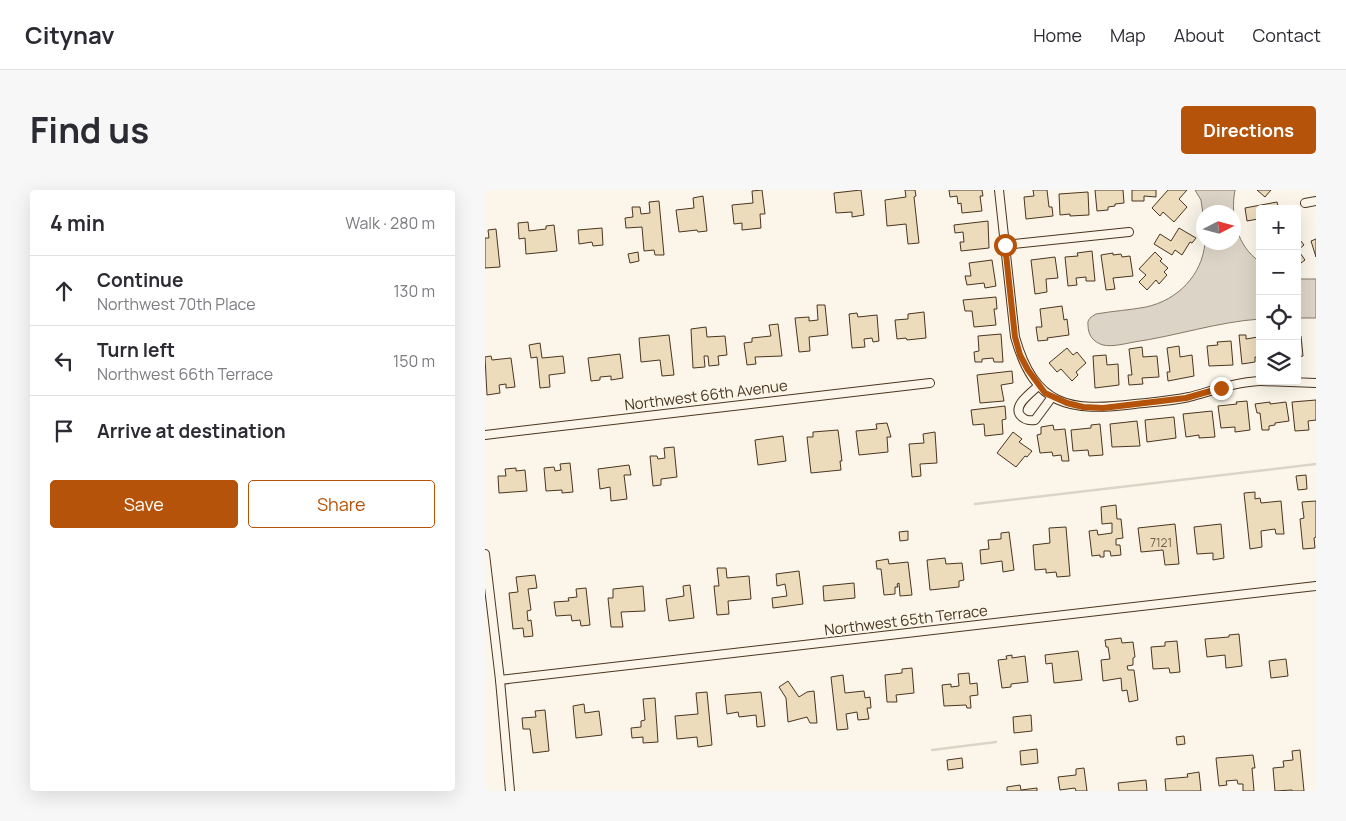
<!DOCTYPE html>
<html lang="en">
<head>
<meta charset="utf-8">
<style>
	:root { --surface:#fff; --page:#f7f7f7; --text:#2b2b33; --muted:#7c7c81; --line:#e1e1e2; --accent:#b45309 }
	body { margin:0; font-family:Manrope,sans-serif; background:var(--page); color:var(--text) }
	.controls { position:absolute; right:15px; top:15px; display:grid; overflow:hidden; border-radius:5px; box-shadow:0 5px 20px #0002 }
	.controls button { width:45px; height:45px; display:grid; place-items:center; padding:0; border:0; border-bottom:1px solid var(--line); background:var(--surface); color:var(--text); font:25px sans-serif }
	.compass { position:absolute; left:711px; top:15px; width:45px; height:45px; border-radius:50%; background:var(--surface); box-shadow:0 5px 20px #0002; rotate:84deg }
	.stop { position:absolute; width:15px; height:15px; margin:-11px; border:4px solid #b45309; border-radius:50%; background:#fff }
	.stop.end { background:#b45309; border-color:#fff; box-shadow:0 1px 5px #0008 }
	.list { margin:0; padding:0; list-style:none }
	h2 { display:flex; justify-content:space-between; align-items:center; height:65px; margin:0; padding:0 20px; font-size:21px }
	h2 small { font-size:16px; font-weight:400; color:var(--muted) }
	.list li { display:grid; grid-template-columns:32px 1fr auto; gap:15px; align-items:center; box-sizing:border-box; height:70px; padding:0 20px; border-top:1px solid var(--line) }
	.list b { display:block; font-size:19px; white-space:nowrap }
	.list p { margin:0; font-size:16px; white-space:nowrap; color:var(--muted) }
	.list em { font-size:16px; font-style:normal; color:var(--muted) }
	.actions { display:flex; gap:10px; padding:15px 20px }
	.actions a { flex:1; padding:11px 0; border:1px solid var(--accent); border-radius:5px; text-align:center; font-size:18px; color:var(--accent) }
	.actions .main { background:var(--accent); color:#fff }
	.icon { flex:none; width:28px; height:28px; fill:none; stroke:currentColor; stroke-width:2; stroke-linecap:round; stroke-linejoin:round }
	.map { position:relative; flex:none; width:831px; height:601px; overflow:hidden; border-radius:5px }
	header { display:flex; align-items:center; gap:30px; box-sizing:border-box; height:70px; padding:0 25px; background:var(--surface); border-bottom:1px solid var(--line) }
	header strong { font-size:24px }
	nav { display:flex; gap:28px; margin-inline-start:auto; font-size:18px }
	.intro { display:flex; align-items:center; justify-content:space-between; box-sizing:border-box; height:120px; padding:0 30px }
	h1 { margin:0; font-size:35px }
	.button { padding:12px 22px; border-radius:5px; background:var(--accent); color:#fff; font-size:18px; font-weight:700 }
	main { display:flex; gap:30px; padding:0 30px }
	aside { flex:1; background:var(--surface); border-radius:5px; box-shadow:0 5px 20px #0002 }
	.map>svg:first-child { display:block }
</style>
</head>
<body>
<header>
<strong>Citynav</strong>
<nav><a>Home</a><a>Map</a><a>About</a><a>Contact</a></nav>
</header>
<div class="intro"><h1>Find us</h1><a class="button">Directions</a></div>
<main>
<aside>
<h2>4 min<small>Walk · 280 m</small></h2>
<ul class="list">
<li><svg class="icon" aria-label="ahead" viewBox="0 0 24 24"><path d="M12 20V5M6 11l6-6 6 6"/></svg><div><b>Continue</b><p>Northwest 70th Place</p></div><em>130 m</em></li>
<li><svg class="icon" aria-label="left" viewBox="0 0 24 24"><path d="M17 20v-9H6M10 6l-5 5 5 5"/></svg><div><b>Turn left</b><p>Northwest 66th Terrace</p></div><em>150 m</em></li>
<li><svg class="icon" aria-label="arrive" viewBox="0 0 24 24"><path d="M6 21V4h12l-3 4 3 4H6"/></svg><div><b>Arrive at destination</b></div></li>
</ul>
<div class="actions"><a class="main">Save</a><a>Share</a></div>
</aside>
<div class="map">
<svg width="831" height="601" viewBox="0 0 831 601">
	<rect width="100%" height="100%" fill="#fbf6e9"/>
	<g fill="#dcd4c6" stroke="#887966">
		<path d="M710,0H750C745,27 752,56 775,72V129C732,132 691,146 649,152C639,154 627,157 618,155C608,152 603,145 603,135C602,129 606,127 611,124C628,121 645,120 661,117C693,110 717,85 720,53L748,52V22L718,24L716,10Z"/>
		<rect x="812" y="89" width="19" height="39"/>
	</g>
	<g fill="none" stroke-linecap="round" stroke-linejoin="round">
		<g stroke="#dcd4c6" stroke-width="2.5">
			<path d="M490,314L831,274"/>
			<path d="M447,560L511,552"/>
		</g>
	</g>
	<g fill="#ecdcbc" stroke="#4a3520">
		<path d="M277,0L280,24H275L276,38L257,40V33L249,34L247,15L268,13L267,1Z"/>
		<path d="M376,0L379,25L367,27V22L351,23L349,3Z"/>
		<path d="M420,0H430L431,6L429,7L434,53L423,54L421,34L402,36L400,10L421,7Z"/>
		<path d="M464,0H497L498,6H495L497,21L477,23L476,13L473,14L472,6L465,7Z"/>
		<path d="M548,0H562L564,17H567L568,26L541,29L539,7L549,6Z"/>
		<path d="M610,0H638L639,13L630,14V16L623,17V20L612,21Z"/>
		<path d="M647,0H671V7L659,6V11H647Z"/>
		<path d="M683,0H702L694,9L702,17L689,32L678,22L675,26L667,18Z"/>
		<path d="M772,0H786L780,7Z"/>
		<path d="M603,2L604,25L585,26V24L575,25L574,4Z"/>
		<path d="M218,6L222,41L213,42L212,40L194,42L191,20L209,18L208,8Z"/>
		<path d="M174,11L179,65H170L169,60L159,61L157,37L141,38L140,28L148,27L147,17H155L156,24L165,23L164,12Z"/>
		<path d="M792,12L794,19H775V40L773,29L762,31L760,18Z"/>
		<path d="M503,31L504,58L476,61L475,52H479L478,42L470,43L469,35Z"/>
		<path d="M43,32L44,41L61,39V36L69,35L72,61L41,64L40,48L34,49L33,33Z"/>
		<path d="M117,38L118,55L108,56L107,52L94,54L93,40Z"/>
		<path d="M694,38L711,48L707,53L705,52L697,65L690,60L687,65L669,54L675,44L686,51Z"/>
		<path d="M11,39L15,77L0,78V48H4L3,40Z"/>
		<path d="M812,46L819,55L813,60L820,70L812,76Z"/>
		<path d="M831,49V67L826,51Z"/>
		<path d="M607,61L610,91H601V87L591,88L592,95L583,96L580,67L593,66L592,63Z"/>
		<path d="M153,62L154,71L145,73L143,64Z"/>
		<path d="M670,62L677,69L675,71L683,78L679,82L682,85L674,94L671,90L662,100L654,92L661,85L654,79Z"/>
		<path d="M628,63V65L636,64L637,67L645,66L648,86L628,88L630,99L621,100L616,65Z"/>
		<path d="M570,67L573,88L561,89L562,102L550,104L546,70Z"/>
		<path d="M507,70L511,96L500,98L499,93L482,95L480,86H486L484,73Z"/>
		<path d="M511,107L512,119H509L511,135L489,137L487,121H480L478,110Z"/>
		<path d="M332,115H340L343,145L324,147L325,161L314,162L310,128L324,127V131L333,130Z"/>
		<path d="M577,116L579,130L582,129L584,145L562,148L563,150L553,151L551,137H557L555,119Z"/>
		<path d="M439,122L441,148L422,150L421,148L412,149L410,130L423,129V124Z"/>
		<path d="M372,123L373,127L392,125L394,151L388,152L387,148L379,149L380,157L367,158L364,124Z"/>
		<path d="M293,134L297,166L270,167L271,174L262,175L259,153L267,152V148L286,146L284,135Z"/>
		<path d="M221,137L222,147L240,146L242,165L233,166L234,175L224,176L223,166H219L220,177L208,178L206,139Z"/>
		<path d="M775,138V170L773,167H770V172L757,174L754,145H761V149L773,147L772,139Z"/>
		<path d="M516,144L518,172H509L508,168L497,169V172H490L489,162L494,161L493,146Z"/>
		<path d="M184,145L189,185L177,186L175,170L156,172L154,148Z"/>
		<path d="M812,146H816L818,166L812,167Z"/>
		<path d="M746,151L748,175L724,176L722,156L733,155L732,152Z"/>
		<path d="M55,153L57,168L78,166L80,183L64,185L65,197L55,198L52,167L46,168L44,155Z"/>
		<path d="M694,156L695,167L707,165L709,186L683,191L682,182H685L682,158Z"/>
		<path d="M657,157L658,167L672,166L674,187L657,188L658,194L644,195L643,185H647L644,159Z"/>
		<path d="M582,158L588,165L592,162L601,173L591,182L593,185L587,191L576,179L572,182L564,173Z"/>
		<path d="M135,164L138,188L126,190V186L115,187V190L106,191L103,168Z"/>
		<path d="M621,165L622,175L633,174L634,195L610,198L608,166Z"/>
		<path d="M6,166L7,170L26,168L30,197L21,198V194L14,195L15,203L2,205L0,167Z"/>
		<path d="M527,181L528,193L516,195L519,211L495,213L492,185Z"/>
		<path d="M831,210V230L823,231L824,240L810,241L807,212Z"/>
		<path d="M762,211L765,240L750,242V237L736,238L733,216L752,214L751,212Z"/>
		<path d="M785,212V214L801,212L804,231L790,233V235L784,236V240H777L775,223H772L770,214Z"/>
		<path d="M520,216L521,229L517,230L518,244L500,246L499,234L488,235L486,220Z"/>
		<path d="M727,221L730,247L714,248V245L701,247L698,224Z"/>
		<path d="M689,227L691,248L662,252L660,230Z"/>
		<path d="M652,231L655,256L627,257L625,234Z"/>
		<path d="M402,233L406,247H402L403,262L374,265L371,241L392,239L391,234Z"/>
		<path d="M615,234L618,265L604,266L603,260L588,261L586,240L606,238V235Z"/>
		<path d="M568,235L569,240L580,239L584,271H577L576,265L568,266L567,262L555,263L552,245L556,244V237Z"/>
		<path d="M353,240L357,271H355L356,280L326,283L322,247H328V242Z"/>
		<path d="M450,242L452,273L435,274L436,286L427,287L424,254L439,253L438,244Z"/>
		<path d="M528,242L537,249L534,252L547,261L542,267L540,266L531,277L512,263Z"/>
		<path d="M298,246L301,271L273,275L270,250Z"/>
		<path d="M189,257L192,287L176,289V295L168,296L165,266H172L173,269L180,268L179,258Z"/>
		<path d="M85,273L88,302L77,303V300L61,301L59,278L69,277L70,281L76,280L75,274Z"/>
		<path d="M144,275L146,285H139L142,309L126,311L125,297L115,299L113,279Z"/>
		<path d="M31,278V281L40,280L42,301L14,303L13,286H21L20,279Z"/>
		<path d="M821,285L822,299L813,300L811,286Z"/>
		<path d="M770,302V309L775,308L776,313L796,311L799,344H791L790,339L776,341L777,357L765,359L759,303Z"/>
		<path d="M831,311V347L829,348L830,358L818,359L815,329L819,328L817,312Z"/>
		<path d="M631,315L632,329H636L638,348L631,349V355H635L636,365L626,366L625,361H619V367H615V365L607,366L604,341L612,340L613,345L627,343V333L617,334L616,317Z"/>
		<path d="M690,334L694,374L680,375L678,360L656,362L653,338Z"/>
		<path d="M736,334L739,368L728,370V363L712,364L709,337Z"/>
		<path d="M581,337L585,386L572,387L571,382L561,383V379L550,380L548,355L565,353L564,338Z"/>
		<path d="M423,341V350L415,351L414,342Z"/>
		<path d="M524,342L529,380L518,382L517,371L496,374L495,360L504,359L503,350L516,349V343Z"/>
		<path d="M460,368L461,374L477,373L479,390L474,391V397L445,400L442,370Z"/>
		<path d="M403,369L404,374L423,372L427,405L415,406L414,393L412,394L413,397H410V404L399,405L396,379H392L391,371Z"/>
		<path d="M232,378H241L242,388L264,386L266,409L243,411L244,424L232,425L229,396H234Z"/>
		<path d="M314,381L318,414L288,418L287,408L302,406L300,394L292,396L291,384Z"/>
		<path d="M50,385L52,398L43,399L46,420L42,421L43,431L46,430L48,446L39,447L38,438L28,439L24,403L33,402L31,387Z"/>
		<path d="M369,393L370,408L339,411L338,396Z"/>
		<path d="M205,395L209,428L184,431L181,409L199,406L198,396Z"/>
		<path d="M158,396L160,421L136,422L138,437H126L123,408H128V399Z"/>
		<path d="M101,398L105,435L96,436L95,430L87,431L86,425L71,426L69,412L84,411L83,408L92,407L91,399Z"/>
		<path d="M754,444L757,476L741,478L740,465L722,467L720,449L744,447V445Z"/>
		<path d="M636,448L637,453L648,452L650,467L648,468V475L642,476L643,480H649L653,510L644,512L642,500L637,501L636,488L618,491L616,470L625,469L623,457H621L620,450Z"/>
		<path d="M692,451L695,482L685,483L684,478L668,479L666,457L680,456V452Z"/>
		<path d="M593,461L597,490L569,493L567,473L561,474L560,465Z"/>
		<path d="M527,465V468L540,466L543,492L526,494V497L517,498L513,470L522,469L521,466Z"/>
		<path d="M801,469L803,486L786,488L784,471Z"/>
		<path d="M427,478L429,503L411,505L412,512H402L400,485L417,483V479Z"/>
		<path d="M484,483L485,494L492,493L493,505L485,506L486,518H482L481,515L459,516L457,495L466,494V497L474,496L473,484Z"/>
		<path d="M358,485L360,503L379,501L380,508L385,507L386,518H382L384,529L373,530L372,522L361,524L363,539L352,540L346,487Z"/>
		<path d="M303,491L314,507L322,502L329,501L332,533H325L322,527L303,532L301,508L294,497Z"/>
		<path d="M222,502L227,555L213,557L212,547L192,549L190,526L213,524L211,503Z"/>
		<path d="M276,502L280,536L272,537L271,525L254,527L253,522L242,524L240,505Z"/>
		<path d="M170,508L173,552L158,553V547L147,548L146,538L156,537V531L160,530L158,509Z"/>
		<path d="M99,514L100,523L114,521L117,545L91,548L88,516Z"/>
		<path d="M60,520L64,561L48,563L45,539H38L37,528L51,527L50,521Z"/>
		<path d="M546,525L547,541L529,543L528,527Z"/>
		<path d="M699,546L700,554L692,555L691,547Z"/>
		<path d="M552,559L553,573L536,575L535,561Z"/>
		<path d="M815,560L819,601H807V600L790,601L788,578L799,577L798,571L808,570L807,561Z"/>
		<path d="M768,565L770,578H767L769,601H758V594H753L752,590L741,591L742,595L734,596L731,568Z"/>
		<path d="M477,568L478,578L463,580L462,570Z"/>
		<path d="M599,578L602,601H591L590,598L575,600L573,587L591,585V579Z"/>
		<path d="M714,582L716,601H681L680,589L703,587L702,584Z"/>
		<path d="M661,590L662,601H634L633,593Z"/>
		<path d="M535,595L536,600L552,598V601H522V597Z"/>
	</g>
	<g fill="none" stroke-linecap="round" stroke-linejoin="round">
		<defs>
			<g id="street">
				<path d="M514,0L530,147C550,217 584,222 650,214C668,212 686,211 704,207C727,201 750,192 775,191"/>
				<path d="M820,13L831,11"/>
				<path d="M520,55L644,42"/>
				<path d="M775,191L831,193"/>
				<path d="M553,196C546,203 528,215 535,225C539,230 543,231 550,230L567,207"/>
				<path d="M0,245L445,193"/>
				<path d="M0,364L15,490L25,601"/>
				<path d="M15,490L831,396"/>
			</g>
		</defs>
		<use href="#street" stroke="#4a3520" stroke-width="10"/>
		<use href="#street" stroke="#fbf6e9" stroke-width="8"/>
	</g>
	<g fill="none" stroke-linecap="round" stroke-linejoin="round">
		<path stroke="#b45309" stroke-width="6" d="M520,55L530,147L535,165L543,180L560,203L582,213L598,217L618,218L701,208L736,198"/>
	</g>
	<g text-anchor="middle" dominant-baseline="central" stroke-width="4" stroke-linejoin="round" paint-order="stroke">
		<g font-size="12" fill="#725f47">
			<text x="676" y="352">7121</text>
		</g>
		<g font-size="15" fill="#4a3520" stroke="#fbf6e9">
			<text transform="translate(221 205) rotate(-7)">Northwest 66th Avenue</text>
			<text transform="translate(421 430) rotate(-7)">Northwest 65th Terrace</text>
		</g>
	</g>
</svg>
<div class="controls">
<button>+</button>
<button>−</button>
<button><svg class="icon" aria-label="locate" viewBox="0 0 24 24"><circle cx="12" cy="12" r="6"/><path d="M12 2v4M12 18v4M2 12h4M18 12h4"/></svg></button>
<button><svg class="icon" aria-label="layers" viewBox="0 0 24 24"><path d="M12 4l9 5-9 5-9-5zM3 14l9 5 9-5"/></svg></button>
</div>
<svg class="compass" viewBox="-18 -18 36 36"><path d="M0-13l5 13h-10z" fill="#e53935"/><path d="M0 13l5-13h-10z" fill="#7c7c81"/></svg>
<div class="stop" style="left:520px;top:55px"></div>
<div class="stop end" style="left:736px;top:198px"></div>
</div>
</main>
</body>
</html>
